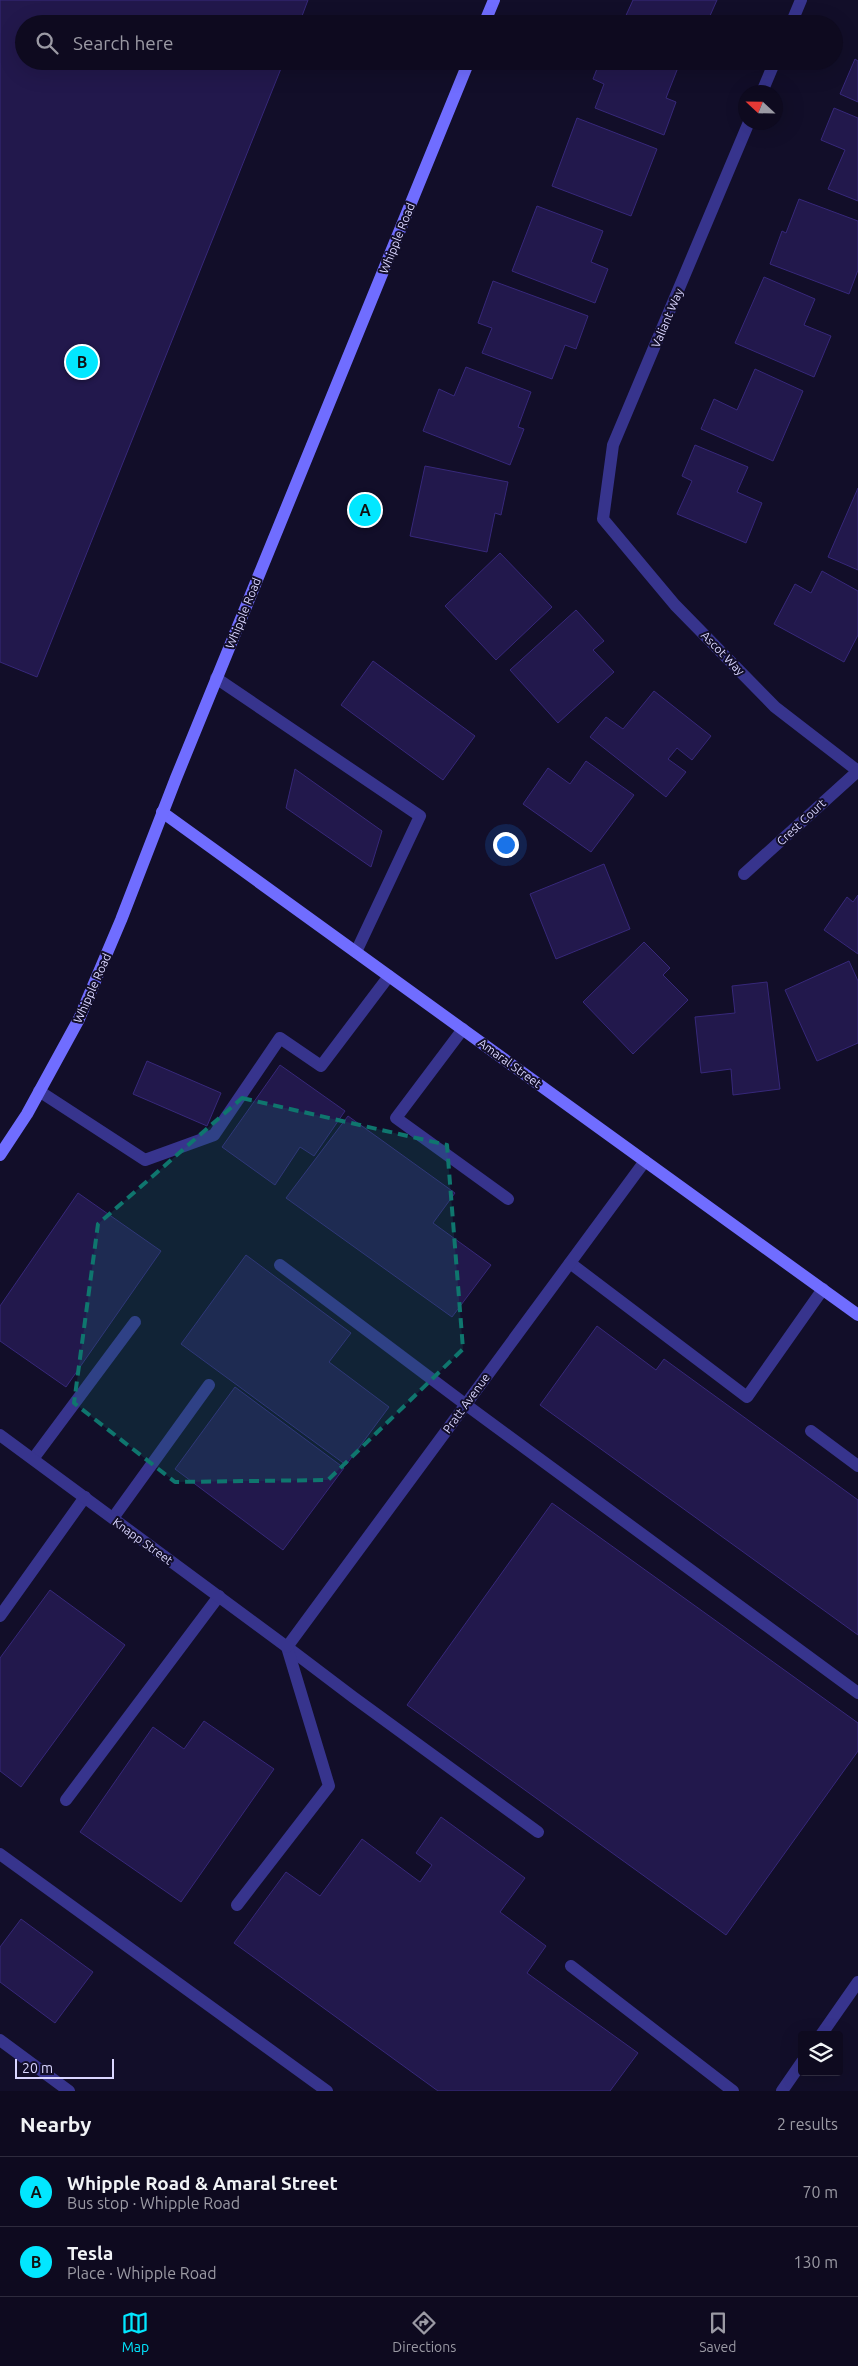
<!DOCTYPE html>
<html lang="en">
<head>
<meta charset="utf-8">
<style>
	:root { --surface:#0e0a1f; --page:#1c182c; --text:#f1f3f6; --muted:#9b9aa4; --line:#2e2b3d; --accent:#02e7ff }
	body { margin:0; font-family:Ubuntu,sans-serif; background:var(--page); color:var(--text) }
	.controls { position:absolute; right:15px; bottom:15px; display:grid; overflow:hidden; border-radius:5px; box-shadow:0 5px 20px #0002 }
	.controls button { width:45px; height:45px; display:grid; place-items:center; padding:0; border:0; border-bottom:1px solid var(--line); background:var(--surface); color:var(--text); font:25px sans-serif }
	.compass { position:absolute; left:738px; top:85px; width:45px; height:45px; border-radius:50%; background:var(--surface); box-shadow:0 5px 20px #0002; rotate:292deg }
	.scale { position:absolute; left:15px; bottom:12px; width:99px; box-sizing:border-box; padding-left:5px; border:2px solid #dad6ff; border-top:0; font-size:14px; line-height:18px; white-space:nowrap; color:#dad6ff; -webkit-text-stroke:4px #120e29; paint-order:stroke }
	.you { position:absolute; left:505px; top:844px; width:18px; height:18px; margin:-12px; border:4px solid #fff; border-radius:50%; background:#1a73e8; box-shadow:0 0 0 8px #1a73e833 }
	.badge { display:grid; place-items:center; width:32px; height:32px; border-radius:50%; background:var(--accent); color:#111; font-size:16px; font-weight:700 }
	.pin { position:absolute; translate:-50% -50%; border:2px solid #fff; box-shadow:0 1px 5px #0006 }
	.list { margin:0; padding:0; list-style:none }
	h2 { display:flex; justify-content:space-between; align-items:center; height:65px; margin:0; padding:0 20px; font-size:21px }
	h2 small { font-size:16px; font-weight:400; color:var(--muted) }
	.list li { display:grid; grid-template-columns:32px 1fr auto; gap:15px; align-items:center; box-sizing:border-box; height:70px; padding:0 20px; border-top:1px solid var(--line) }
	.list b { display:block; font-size:19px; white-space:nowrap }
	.list p { margin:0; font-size:16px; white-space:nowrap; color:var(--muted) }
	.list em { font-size:16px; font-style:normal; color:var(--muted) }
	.icon { flex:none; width:28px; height:28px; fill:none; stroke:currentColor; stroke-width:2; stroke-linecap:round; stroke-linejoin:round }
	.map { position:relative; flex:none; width:858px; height:2091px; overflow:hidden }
	.search { position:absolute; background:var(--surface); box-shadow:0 5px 20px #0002; left:15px; right:15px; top:15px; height:55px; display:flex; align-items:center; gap:12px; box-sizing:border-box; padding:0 18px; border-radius:28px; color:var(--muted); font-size:19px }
	.sheet { height:205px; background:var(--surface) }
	nav { display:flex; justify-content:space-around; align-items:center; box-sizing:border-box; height:70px; border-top:1px solid var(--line); background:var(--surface); font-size:14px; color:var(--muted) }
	nav a { display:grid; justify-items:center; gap:2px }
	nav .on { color:var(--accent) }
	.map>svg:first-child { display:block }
</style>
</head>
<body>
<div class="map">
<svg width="858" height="2091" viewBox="0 0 858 2091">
	<rect width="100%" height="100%" fill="#120e29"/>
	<g fill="#22184c" stroke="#37287a">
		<path d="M0,0H308L299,24H24V61H284L37,677L0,662Z"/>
		<path d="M633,0H717L709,18L705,16L702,24H627L623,22Z"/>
		<path d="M855,59L858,61V102L840,94Z"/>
		<path d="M600,61H669L679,65L666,98L676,102L664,135L595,108L604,84L593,79Z"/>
		<path d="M834,108L858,118V201L828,189L845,150L821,140Z"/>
		<path d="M577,118L657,149L631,216L552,186Z"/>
		<path d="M799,199L858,221V270L849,294L770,264L782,231L786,233Z"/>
		<path d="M537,206L603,231L591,262L608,269L595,303L512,271Z"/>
		<path d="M764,277L815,299L804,325L831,336L814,377L735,343Z"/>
		<path d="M493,281L588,316L576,349L565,345L552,379L482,353L492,328L478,323Z"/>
		<path d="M466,367L531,392L518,427L524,429L510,465L423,431L439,389L454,396Z"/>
		<path d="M755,369L803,391L773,461L701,429L714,399L737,410Z"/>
		<path d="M695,445L748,467L737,492L762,503L746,543L677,514L692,481L682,476Z"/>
		<path d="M425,466L508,482L501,515L495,513L487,552L410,536Z"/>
		<path d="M858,488V570L828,557Z"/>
		<path d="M500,553L552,607L496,660L445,606Z"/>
		<path d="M822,571L858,591V635L844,662L774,624L795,584L811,593Z"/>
		<path d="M576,610L604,641L593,650L614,672L558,723L510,670Z"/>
		<path d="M373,661L475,736L443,780L341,705Z"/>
		<path d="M654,691L711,736L692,760L677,748L668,759L686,772L666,797L590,737L606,717L623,729Z"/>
		<path d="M586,761L634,795L591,852L523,804L548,768L570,784Z"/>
		<path d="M295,769L382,831L371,867L286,808Z"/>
		<path d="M604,864L630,929L556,959L530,894Z"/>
		<path d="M858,895V954L824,930L847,897L853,902Z"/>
		<path d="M644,942L670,968L663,975L688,1000L633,1054L583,1002Z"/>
		<path d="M849,961L858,981V1043L817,1061L785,990Z"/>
		<path d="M767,982L780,1089L733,1095L731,1069L701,1073L695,1017L735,1013L732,986Z"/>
		<path d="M147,1061L221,1093L207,1126L133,1094Z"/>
		<path d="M280,1065L345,1111L314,1156L300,1147L275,1185L222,1147Z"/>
		<path d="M348,1116L455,1193L433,1223L491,1265L452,1317L286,1198Z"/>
		<path d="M78,1193L161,1251L66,1387L0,1341V1306Z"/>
		<path d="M246,1255L351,1333L329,1362L389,1407L346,1465L181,1344Z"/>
		<path d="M597,1326L656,1370L664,1359L858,1500V1635L540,1405Z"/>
		<path d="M235,1387L344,1468L283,1550L175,1469Z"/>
		<path d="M552,1503L858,1723V1751L726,1935L407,1705Z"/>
		<path d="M50,1590L125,1645L21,1787L0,1771V1658Z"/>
		<path d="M204,1721L274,1769L181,1902L80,1832L153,1727L184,1749Z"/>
		<path d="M441,1817L525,1878L500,1912L546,1946L527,1973L638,2053L610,2091H438L234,1943L286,1872L320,1896L362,1839L420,1882L432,1865L416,1853Z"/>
		<path d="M21,1919L93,1972L55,2023L0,1982V1947Z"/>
	</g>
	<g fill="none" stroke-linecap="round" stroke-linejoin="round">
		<g stroke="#37348d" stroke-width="12">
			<path d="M216,678L420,816L356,952"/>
			<path d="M463,1029L396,1118L508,1199"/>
			<path d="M39,1091L145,1160L214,1135L280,1038L321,1066L389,976"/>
			<path d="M570,1263L747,1397L823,1289"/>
			<path d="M280,1265L465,1404L858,1693"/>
			<path d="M811,1431L858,1466"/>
			<path d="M33,1459L135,1322"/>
			<path d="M113,1518L209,1385"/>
			<path d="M0,1616L85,1497"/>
			<path d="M287,1647L353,1697L538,1832"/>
			<path d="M66,1800L219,1596"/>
			<path d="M0,1854L327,2091"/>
			<path d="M237,1905L329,1786L287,1647"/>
			<path d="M571,1966L733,2091"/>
			<path d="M0,2040L69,2091"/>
		</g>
		<g stroke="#37348d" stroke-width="12">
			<path d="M791,24L801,0"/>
			<path d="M762,92L775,61"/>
			<path d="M749,122L613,445L603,519L675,605L775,707L858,771"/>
			<path d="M744,874L858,771"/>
			<path d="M0,1435L287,1647L645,1161"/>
			<path d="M821,2035L858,1982"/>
			<path d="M782,2091L802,2062"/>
		</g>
		<g stroke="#706dff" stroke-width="12">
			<path d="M484,24L494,0"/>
			<path d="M162,812L858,1315"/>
			<path d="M0,1155L27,1114L79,1019L121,920L176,778L469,61"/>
		</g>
	</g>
	<path fill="#0f766e" fill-opacity="0.2" stroke="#0f766e" stroke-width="4" stroke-dasharray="10 6" stroke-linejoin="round" d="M242,1098L447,1145L463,1349L328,1480L175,1482L74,1403L98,1224Z"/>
	<g text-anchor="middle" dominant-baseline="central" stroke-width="4" stroke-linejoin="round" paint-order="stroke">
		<g font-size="12" fill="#dad6ff" stroke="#120e29">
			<text transform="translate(397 238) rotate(-68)">Whipple Road</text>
			<text transform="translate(667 318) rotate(-67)">Valiant Way</text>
			<text transform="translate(243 613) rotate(-68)">Whipple Road</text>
			<text transform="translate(723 653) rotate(46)">Ascot Way</text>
			<text transform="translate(801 822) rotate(-43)">Crest Court</text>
			<text transform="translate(92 988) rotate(-66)">Whipple Road</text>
			<text transform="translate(510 1063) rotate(36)">Amaral Street</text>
			<text transform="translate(466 1403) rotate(-54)">Pratt Avenue</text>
			<text transform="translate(143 1541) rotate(36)">Knapp Street</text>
		</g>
	</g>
</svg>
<div class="controls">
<button><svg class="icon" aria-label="layers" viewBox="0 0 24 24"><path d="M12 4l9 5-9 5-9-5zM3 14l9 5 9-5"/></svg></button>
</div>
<svg class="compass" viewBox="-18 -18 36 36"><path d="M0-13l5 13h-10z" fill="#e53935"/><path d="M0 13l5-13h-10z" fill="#9b9aa4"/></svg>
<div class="scale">20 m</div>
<div class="you"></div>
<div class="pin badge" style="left:365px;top:510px">A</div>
<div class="pin badge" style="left:82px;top:362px">B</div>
<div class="search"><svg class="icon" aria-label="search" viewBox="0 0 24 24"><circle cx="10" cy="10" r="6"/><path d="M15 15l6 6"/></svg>Search here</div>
</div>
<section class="sheet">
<h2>Nearby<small>2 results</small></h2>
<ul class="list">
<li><span class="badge">A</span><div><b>Whipple Road &amp; Amaral Street</b><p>Bus stop · Whipple Road</p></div><em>70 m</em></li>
<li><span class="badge">B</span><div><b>Tesla</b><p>Place · Whipple Road</p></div><em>130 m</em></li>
</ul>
</section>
<nav>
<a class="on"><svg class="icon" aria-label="map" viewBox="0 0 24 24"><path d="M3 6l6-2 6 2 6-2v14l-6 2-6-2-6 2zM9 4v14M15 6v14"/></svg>Map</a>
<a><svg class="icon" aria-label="directions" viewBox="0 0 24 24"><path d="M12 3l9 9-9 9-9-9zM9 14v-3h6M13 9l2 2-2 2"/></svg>Directions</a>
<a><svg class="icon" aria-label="saved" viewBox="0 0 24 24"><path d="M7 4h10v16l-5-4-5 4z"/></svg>Saved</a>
</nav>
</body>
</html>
